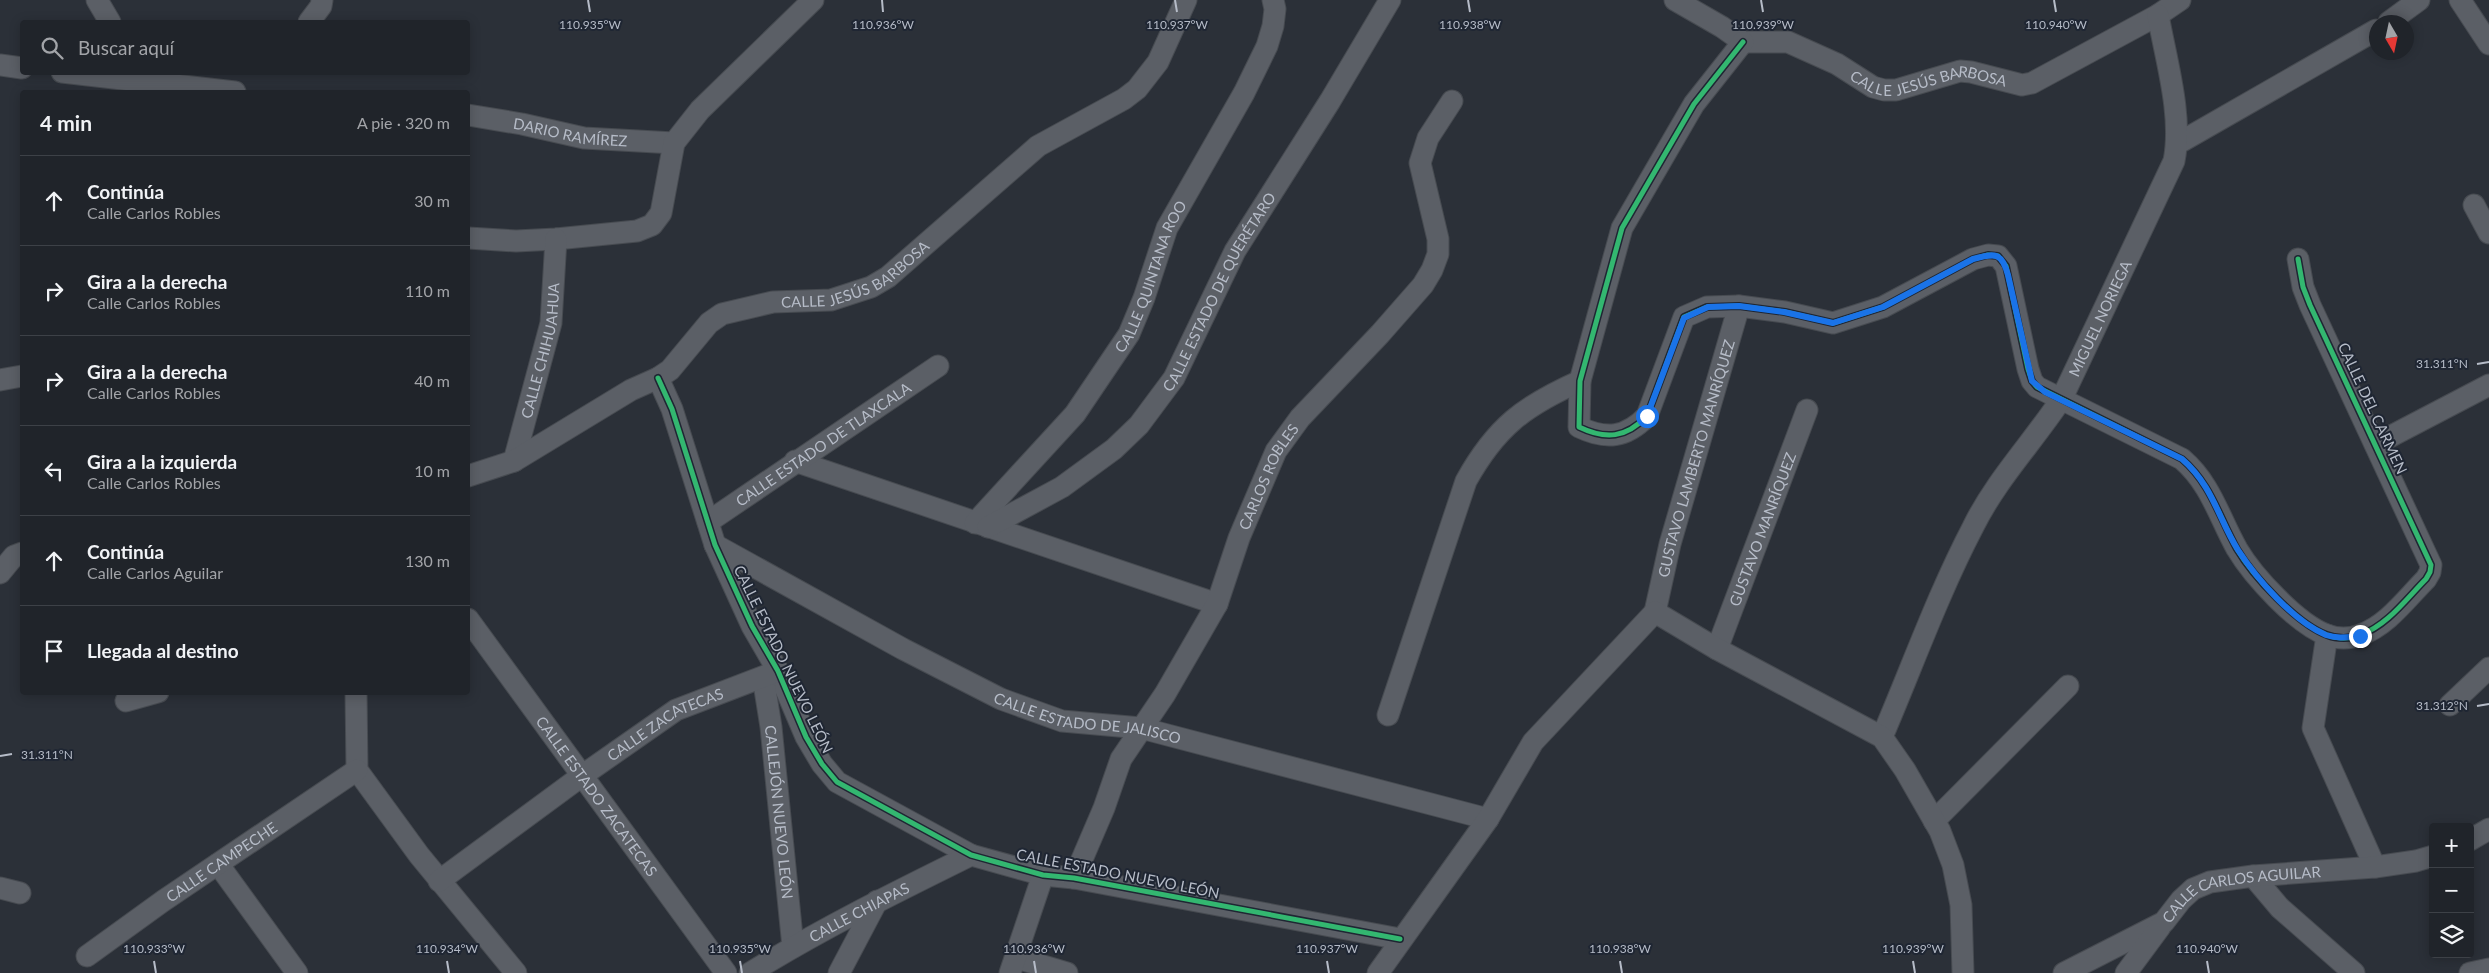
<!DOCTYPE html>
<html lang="es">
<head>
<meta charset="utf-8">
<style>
	:root { --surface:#20242a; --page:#2d3036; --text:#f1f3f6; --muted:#a2a4a8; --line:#3d4147 }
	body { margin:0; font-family:Lato,sans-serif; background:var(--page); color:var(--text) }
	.controls { position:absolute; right:15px; bottom:15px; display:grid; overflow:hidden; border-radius:5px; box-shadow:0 2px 12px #0003 }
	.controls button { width:45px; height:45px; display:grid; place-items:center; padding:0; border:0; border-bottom:1px solid var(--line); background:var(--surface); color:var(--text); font:25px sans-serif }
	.compass { position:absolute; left:2369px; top:15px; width:45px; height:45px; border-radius:50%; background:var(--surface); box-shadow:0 2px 12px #0003; rotate:171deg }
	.stop { position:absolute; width:15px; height:15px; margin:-11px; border:4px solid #1a73e8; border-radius:50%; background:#fff }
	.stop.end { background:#1a73e8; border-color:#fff; box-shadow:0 1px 5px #0008 }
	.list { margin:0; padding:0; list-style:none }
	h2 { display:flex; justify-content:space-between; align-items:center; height:65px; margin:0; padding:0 20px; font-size:21px }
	h2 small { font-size:16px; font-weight:400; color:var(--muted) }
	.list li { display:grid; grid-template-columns:32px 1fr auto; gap:15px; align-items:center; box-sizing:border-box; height:90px; padding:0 20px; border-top:1px solid var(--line) }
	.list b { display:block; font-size:19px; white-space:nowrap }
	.list p { margin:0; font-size:16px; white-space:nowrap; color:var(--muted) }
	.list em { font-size:16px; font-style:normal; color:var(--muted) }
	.icon { flex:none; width:28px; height:28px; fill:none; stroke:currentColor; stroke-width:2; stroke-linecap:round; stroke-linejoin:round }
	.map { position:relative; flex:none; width:2489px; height:973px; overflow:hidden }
	.search { position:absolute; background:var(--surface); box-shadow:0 2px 12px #0003; left:20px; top:20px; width:450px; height:55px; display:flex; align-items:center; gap:12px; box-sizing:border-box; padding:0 18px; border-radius:5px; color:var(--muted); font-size:19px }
	.panel { position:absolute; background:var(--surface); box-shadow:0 2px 12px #0003; left:20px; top:90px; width:450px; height:605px; border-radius:5px }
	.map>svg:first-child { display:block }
</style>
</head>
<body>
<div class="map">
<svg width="2489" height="973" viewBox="0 0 2489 973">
	<rect width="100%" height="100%" fill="#2b3038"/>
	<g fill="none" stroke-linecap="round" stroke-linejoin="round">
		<defs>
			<g id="street">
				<path d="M97,0L110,22"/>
				<path id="s1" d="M1675,0L1722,27L1743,42H1788L1837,64L1873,87L1884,90H1896L1960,71L1971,72L2022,85L2032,83L2158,15L2180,0"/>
				<path d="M2460,0L2489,44"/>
				<path d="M309,22L321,6L322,0"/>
				<path d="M2389,22L2419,0"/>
				<path d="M1743,42L1694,104L1622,228L1580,381L1579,427C1606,440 1626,438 1647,416L1684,317L1707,307L1739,306L1785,312L1833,323L1883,307L1973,259L1988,255L1998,256L2006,266L2028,369L2032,381L2037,387L2182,459C2211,484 2219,517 2237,549C2253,576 2297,624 2327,635C2337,639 2350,639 2360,635C2387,626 2407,598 2426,579L2430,572L2431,565L2310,305L2303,287L2298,259"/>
				<path d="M0,65L22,68"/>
				<path d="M62,72L235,92"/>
				<path id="s2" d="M468,115L522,124L584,138L674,143"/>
				<path d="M2177,144L2376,30"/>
				<path d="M2474,205L2489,233"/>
				<path d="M468,238L516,241L556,239L637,231L652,225L661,213L674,143L700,110L813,0"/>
				<path d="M658,378L672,409L715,545L752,626L778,671L806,737L822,764L837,782L971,855L1043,875L1074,878L1400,939"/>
				<path d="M0,380L22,376"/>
				<path d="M2376,444L2489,385"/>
				<path id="s3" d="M514,461L551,323L556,239"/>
				<path d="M795,461L1217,604"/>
				<path id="s4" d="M468,476L514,461L631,390L658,378L670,370L709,323L722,314L773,302L831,300L871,287L888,277L1038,146L1124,99L1137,89L1158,62L1186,0"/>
				<path id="s5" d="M708,522L938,366"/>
				<path id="s6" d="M975,523L1075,414L1129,334L1144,298L1167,228L1244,93L1267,46L1273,26L1275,9L1273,0"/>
				<path id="s7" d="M988,527L1062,487L1114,449L1139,425L1174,378L1235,251L1330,101L1390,0"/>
				<path id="s8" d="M715,545L903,649L1001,699L1062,721L1141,728L1488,819"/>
				<path d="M0,573L14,556L22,553"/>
				<path id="s9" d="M1655,612L1670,544L1739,306"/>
				<path id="s10" d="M468,619L726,973"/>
				<path d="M2327,635L2313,728L2375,867"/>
				<path id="s11" d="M1717,649L1807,410"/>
				<path id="s12" d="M763,677L771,727L793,947"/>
				<path d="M356,692L357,770L419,855L516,973"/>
				<path d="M126,701L158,692"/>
				<path d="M2450,705L2489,668"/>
				<path d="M1388,715L1466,481C1496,427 1524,406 1580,381"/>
				<path id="s13" d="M1882,737C1912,667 1938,594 1973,527C1996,480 2033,442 2062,398L2174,161C2183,116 2166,60 2158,15"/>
				<path d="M1934,821L2068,686"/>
				<path d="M2470,840L2489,829"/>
				<path d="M218,864L297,973"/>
				<path d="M2253,876L2280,908L2354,973"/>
				<path id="s14" d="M1074,878L1104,808L1121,759L1165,694L1217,604L1239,538L1276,451L1300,418L1380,334L1423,285L1432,270L1438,254V239L1420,163L1428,138L1452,101"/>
				<path id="s15" d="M439,881L583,775L676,710L778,671"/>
				<path d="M0,888L20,893"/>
				<path id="s16" d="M87,956L163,901L357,770"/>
				<path d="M1017,958L1067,973"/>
				<path id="s17" d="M750,973C821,929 896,892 971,855"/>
				<path d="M839,973L877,901"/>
				<path d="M1010,973L1043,875"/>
				<path d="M1378,973L1488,819L1533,742L1655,612L1717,649L1882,737L1905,770L1940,831L1953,865L1961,905L1963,973"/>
				<path id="s18" d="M2064,973L2164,922L2181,900L2193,889L2210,882L2253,876L2375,867L2416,861L2433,856"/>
				<path d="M2126,973L2160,927"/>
				<path d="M2470,973L2489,969"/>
			</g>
		</defs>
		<use href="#street" stroke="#474b51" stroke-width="23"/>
		<use href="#street" stroke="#5b5f66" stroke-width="21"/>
		<defs>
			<g id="cycleway">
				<path d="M1743,42L1694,104L1622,228L1580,381L1579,427C1606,440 1626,438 1647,416L1684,317L1707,307L1739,306L1785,312L1833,323L1883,307L1973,259L1988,255L1998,256L2006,266L2028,369L2032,381L2037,387L2182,459C2211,484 2219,517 2237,549C2253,576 2297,624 2327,635C2337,639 2350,639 2360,635C2387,626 2407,598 2426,579L2430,572L2431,565L2310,305L2303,287L2298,259"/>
				<path d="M658,378L672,409L715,545L752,626L778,671L806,737L822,764L837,782L971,855L1043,875L1074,878L1400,939"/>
			</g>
		</defs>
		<use href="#cycleway" stroke="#1f2633" stroke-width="8"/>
		<use href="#cycleway" stroke="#33b770" stroke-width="5"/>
	</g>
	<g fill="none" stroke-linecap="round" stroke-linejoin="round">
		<path stroke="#1a73e8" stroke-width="6" d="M1647,416L1684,318L1708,307L1739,306L1784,312L1833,323L1883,307L1973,259C1995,253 2002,252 2008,275L2032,381L2045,392L2182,459C2213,486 2218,518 2238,550C2257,579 2293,621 2326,635C2337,639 2348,637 2360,636"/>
	</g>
	<path fill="none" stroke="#b6bcc8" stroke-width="2" d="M588,0L590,12M882,0L883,12M1175,0L1177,12M1468,0L1470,12M1761,0L1763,12M2054,0L2056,12M2477,364L2489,362M2477,706L2489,704M0,756L12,754M154,961L156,973M447,961L449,973M740,961L742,973M1034,961L1036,973M1327,961L1329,973M1620,961L1622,973M1913,961L1915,973M2207,961L2209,973"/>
	<g text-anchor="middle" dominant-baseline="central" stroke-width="4" stroke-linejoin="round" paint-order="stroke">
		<g font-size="15" fill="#b6bcc8" stroke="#1f2633">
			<text stroke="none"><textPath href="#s1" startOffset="278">CALLE JESÚS BARBOSA</textPath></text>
			<text stroke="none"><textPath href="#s2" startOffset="104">DARIO RAMÍREZ</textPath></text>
			<text stroke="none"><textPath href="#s4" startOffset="448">CALLE JESÚS BARBOSA</textPath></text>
			<text stroke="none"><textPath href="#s6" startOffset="306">CALLE QUINTANA ROO</textPath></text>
			<text stroke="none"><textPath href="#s7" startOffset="339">CALLE ESTADO DE QUERÉTARO</textPath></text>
			<text stroke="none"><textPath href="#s13" startOffset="474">MIGUEL NORIEGA</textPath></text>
			<text stroke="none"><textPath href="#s3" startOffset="114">CALLE CHIHUAHUA</textPath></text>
			<text transform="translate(2373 408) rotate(65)">CALLE DEL CARMEN</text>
			<text stroke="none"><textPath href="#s5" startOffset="139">CALLE ESTADO DE TLAXCALA</textPath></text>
			<text stroke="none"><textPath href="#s9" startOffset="159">GUSTAVO LAMBERTO MANRÍQUEZ</textPath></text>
			<text stroke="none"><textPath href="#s14" startOffset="448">CARLOS ROBLES</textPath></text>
			<text stroke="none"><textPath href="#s11" startOffset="128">GUSTAVO MANRÍQUEZ</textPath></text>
			<text transform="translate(784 659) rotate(64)">CALLE ESTADO NUEVO LEÓN</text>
			<text stroke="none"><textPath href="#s8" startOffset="414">CALLE ESTADO DE JALISCO</textPath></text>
			<text stroke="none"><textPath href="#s15" startOffset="276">CALLE ZACATECAS</textPath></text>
			<text stroke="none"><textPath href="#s10" startOffset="219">CALLE ESTADO ZACATECAS</textPath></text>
			<text stroke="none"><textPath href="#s12" startOffset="136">CALLEJÓN NUEVO LEÓN</textPath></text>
			<text stroke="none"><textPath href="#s16" startOffset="164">CALLE CAMPECHE</textPath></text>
			<text transform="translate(1118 873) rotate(11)">CALLE ESTADO NUEVO LEÓN</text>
			<text stroke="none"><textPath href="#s18" startOffset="200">CALLE CARLOS AGUILAR</textPath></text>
			<text stroke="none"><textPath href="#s17" startOffset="125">CALLE CHIAPAS</textPath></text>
		</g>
	</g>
	<g font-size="12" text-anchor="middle" fill="#b6bcc8" stroke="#1f2633" stroke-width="4" stroke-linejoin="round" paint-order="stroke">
		<text x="883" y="29">110.936°W</text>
		<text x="1177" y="29">110.937°W</text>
		<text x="1470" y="29">110.938°W</text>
		<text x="1763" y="29">110.939°W</text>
		<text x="2056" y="29">110.940°W</text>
		<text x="590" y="29">110.935°W</text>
		<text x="2442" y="368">31.311°N</text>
		<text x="2442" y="710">31.312°N</text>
		<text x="47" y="759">31.311°N</text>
		<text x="154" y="953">110.933°W</text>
		<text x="447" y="953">110.934°W</text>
		<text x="740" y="953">110.935°W</text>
		<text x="1034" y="953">110.936°W</text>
		<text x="1327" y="953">110.937°W</text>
		<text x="1620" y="953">110.938°W</text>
		<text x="1913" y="953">110.939°W</text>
		<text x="2207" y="953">110.940°W</text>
	</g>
</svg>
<div class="controls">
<button>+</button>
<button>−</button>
<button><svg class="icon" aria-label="layers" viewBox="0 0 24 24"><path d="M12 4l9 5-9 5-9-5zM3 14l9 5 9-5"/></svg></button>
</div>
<svg class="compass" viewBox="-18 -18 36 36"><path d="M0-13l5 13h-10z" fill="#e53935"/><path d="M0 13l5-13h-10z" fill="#a2a4a8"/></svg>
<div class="stop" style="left:1647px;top:416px"></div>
<div class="stop end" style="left:2360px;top:636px"></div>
<div class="search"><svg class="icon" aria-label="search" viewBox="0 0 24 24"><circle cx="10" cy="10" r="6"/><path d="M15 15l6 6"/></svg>Buscar aquí</div>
<section class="panel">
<h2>4 min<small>A pie · 320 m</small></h2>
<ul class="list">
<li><svg class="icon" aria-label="ahead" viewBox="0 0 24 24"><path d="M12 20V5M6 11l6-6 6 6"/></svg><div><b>Continúa</b><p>Calle Carlos Robles</p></div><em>30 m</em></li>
<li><svg class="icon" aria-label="right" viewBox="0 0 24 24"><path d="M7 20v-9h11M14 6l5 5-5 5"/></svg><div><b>Gira a la derecha</b><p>Calle Carlos Robles</p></div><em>110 m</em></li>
<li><svg class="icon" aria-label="right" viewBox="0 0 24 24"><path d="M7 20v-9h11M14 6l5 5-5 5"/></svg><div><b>Gira a la derecha</b><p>Calle Carlos Robles</p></div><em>40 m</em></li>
<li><svg class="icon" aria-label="left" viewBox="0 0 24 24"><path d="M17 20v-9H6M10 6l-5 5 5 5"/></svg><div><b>Gira a la izquierda</b><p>Calle Carlos Robles</p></div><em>10 m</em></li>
<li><svg class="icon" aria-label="ahead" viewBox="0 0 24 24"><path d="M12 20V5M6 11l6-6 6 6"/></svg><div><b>Continúa</b><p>Calle Carlos Aguilar</p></div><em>130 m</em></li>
<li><svg class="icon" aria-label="arrive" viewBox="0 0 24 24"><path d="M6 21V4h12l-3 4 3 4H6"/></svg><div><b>Llegada al destino</b></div></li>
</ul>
</section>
</div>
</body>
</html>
